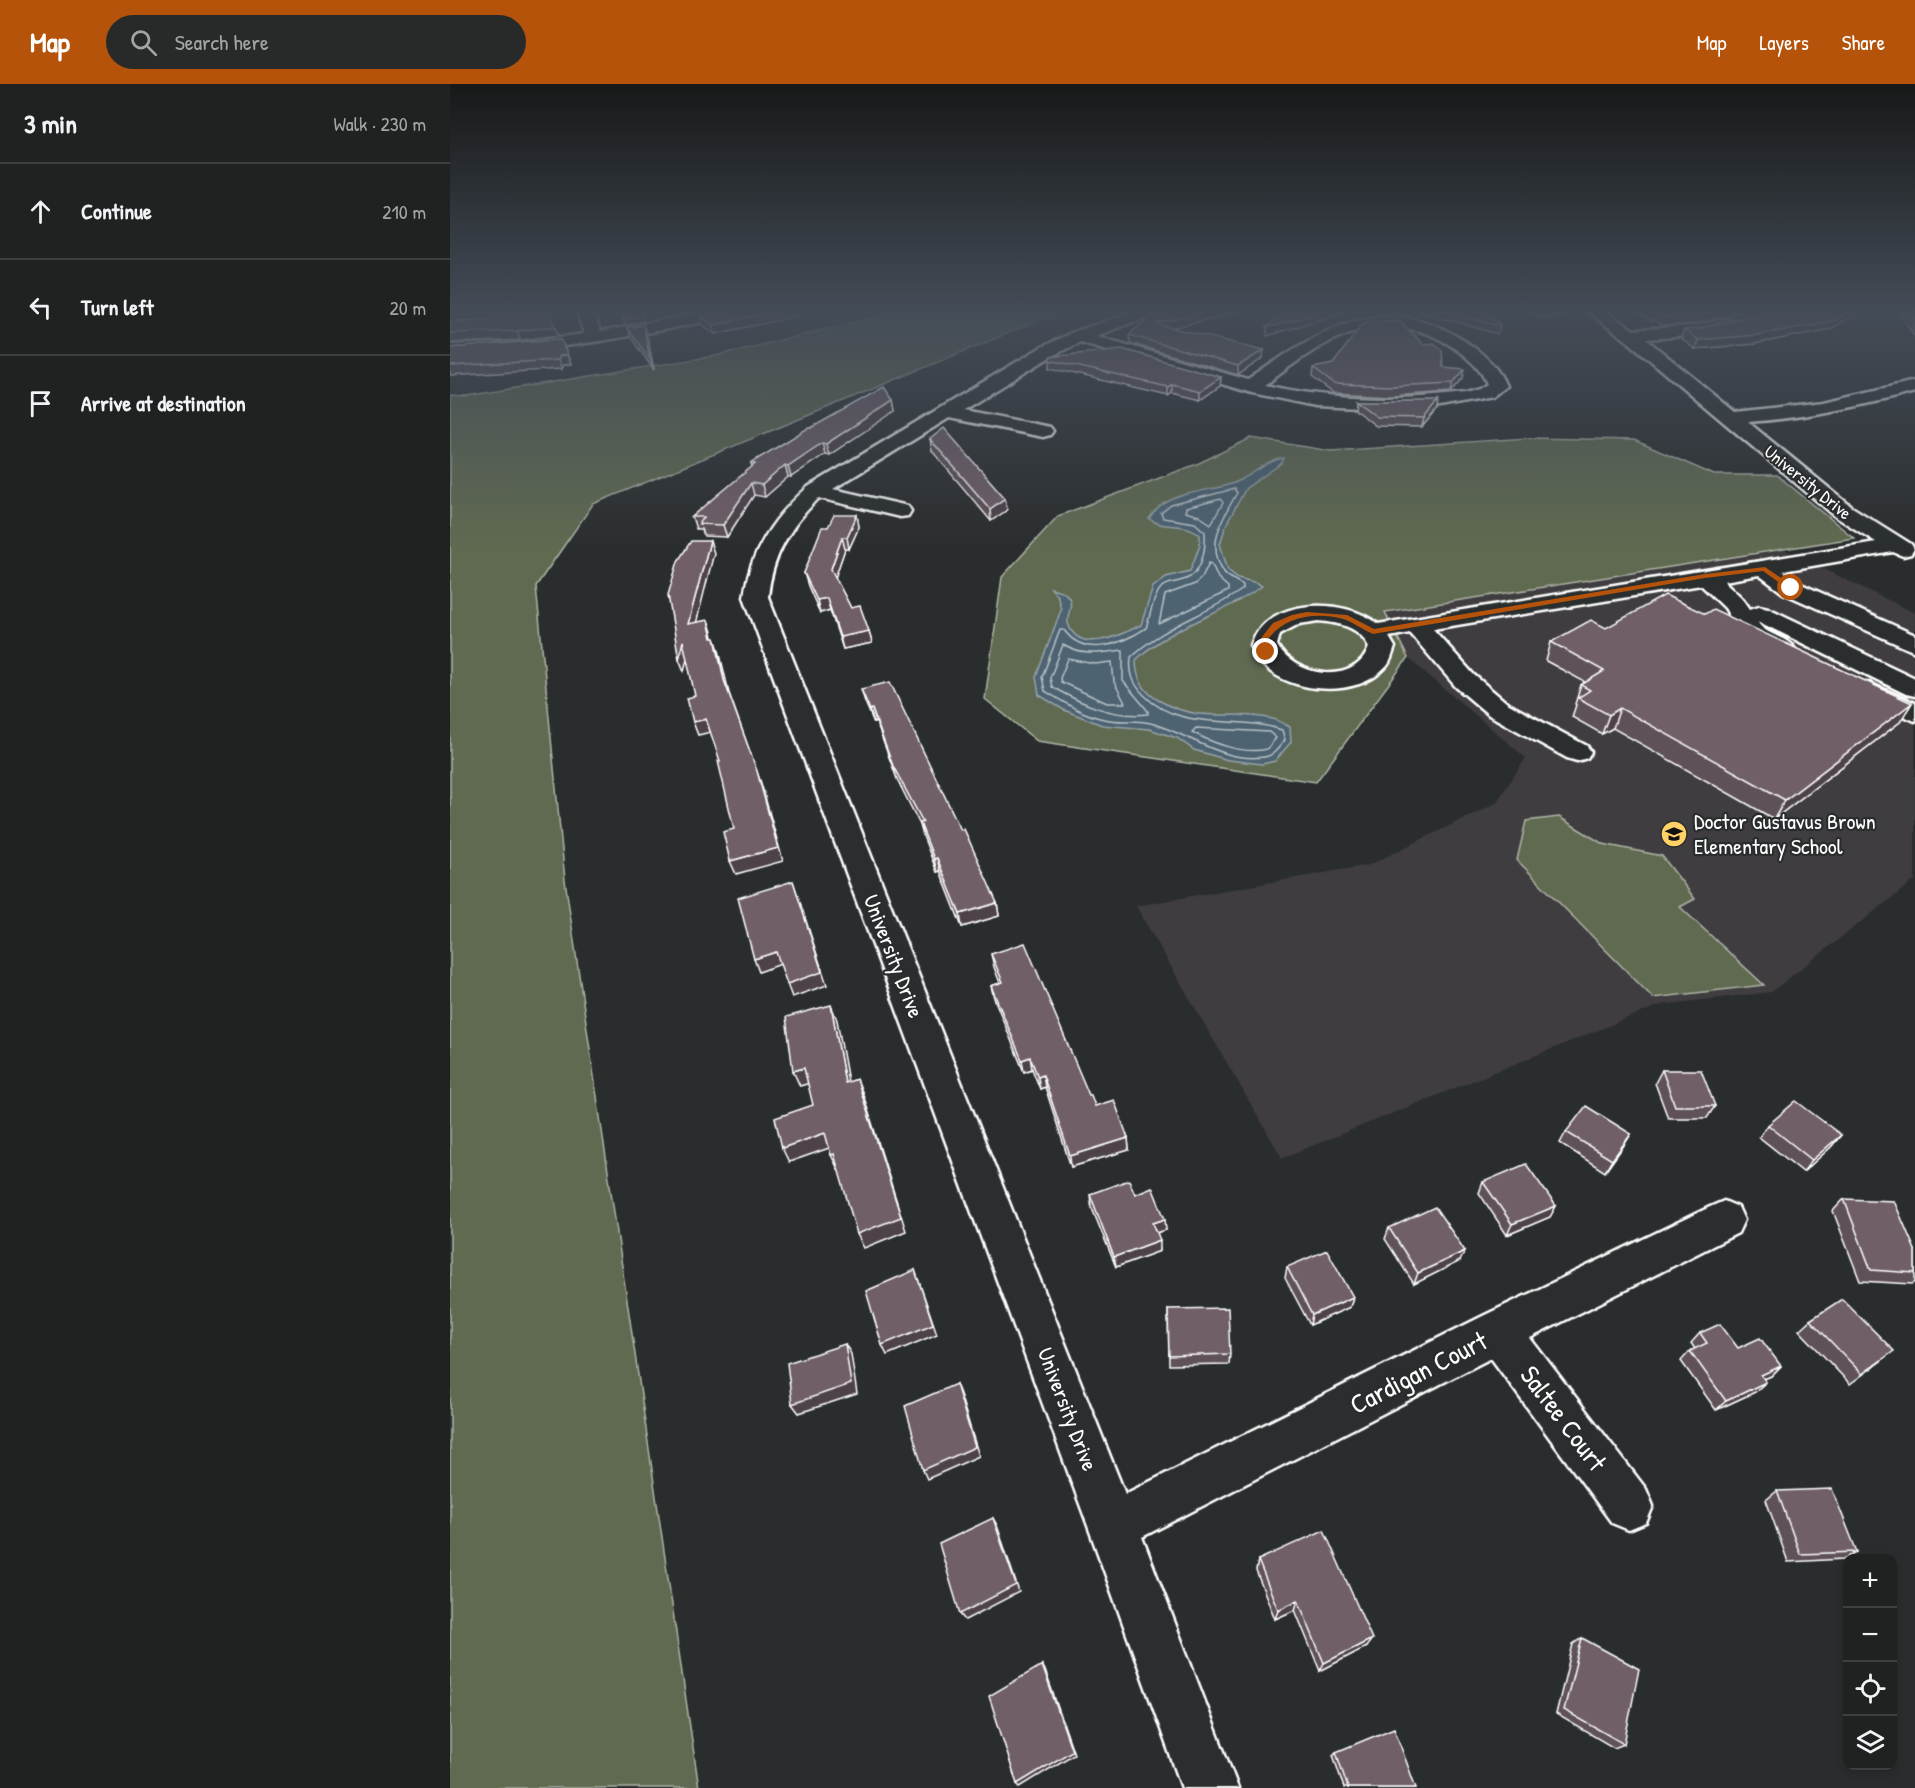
<!DOCTYPE html>
<html lang="en">
<head>
<meta charset="utf-8">
<style>
	:root { --surface:#202222; --page:#282a2a; --text:#f1f3f6; --muted:#a2a4a5; --line:#3d3f40; --accent:#b45309 }
	body { margin:0; font-family:"Patrick Hand",sans-serif; background:var(--page); color:var(--text) }
	.controls { position:absolute; right:18px; bottom:18px; display:grid; overflow:hidden; border-radius:12px; box-shadow:0 3px 9px #0003 }
	.controls button { width:54px; height:54px; display:grid; place-items:center; padding:0; border:0; border-bottom:2px solid var(--line); background:var(--surface); color:var(--text); font:30px sans-serif }
	.stop { position:absolute; width:18px; height:18px; margin:-14px; border:4px solid #b45309; border-radius:50%; background:#fff }
	.stop.end { background:#b45309; border-color:#fff; box-shadow:0 2px 6px #0008 }
	.list { margin:0; padding:0; list-style:none }
	h2 { display:flex; justify-content:space-between; align-items:center; height:78px; margin:0; padding:0 24px; font-size:26px }
	h2 small { font-size:20px; font-weight:400; color:var(--muted) }
	.list li { display:grid; grid-template-columns:39px 1fr auto; gap:18px; align-items:center; box-sizing:border-box; height:96px; padding:0 24px; border-top:2px solid var(--line) }
	.list b { display:block; font-size:22px; white-space:nowrap }
	.list em { font-size:20px; font-style:normal; color:var(--muted) }
	.icon { flex:none; width:33px; height:33px; fill:none; stroke:currentColor; stroke-width:2; stroke-linecap:round; stroke-linejoin:round }
	.map { position:relative; flex:none; width:1465px; height:1704px; overflow:hidden }
	header { display:flex; align-items:center; gap:36px; box-sizing:border-box; height:84px; padding:0 30px; background:var(--accent); color:#fff }
	header strong { font-size:28px }
	nav { display:flex; gap:33px; margin-inline-start:auto; font-size:21px }
	.search { width:420px; height:54px; background:var(--page); display:flex; align-items:center; gap:15px; box-sizing:border-box; padding:0 21px; border-radius:33px; color:var(--muted); font-size:22px }
	main { display:flex }
	aside { flex:1; background:var(--surface) }
	.map>svg:first-child { display:block }
</style>
</head>
<body>
<header>
<strong>Map</strong>
<div class="search"><svg class="icon" aria-label="search" viewBox="0 0 24 24"><circle cx="10" cy="10" r="6"/><path d="M15 15l6 6"/></svg>Search here</div>
<nav><a>Map</a><a>Layers</a><a>Share</a></nav>
</header>
<main>
<aside>
<h2>3 min<small>Walk · 230 m</small></h2>
<ul class="list">
<li><svg class="icon" aria-label="ahead" viewBox="0 0 24 24"><path d="M12 20V5M6 11l6-6 6 6"/></svg><div><b>Continue</b></div><em>210 m</em></li>
<li><svg class="icon" aria-label="left" viewBox="0 0 24 24"><path d="M17 20v-9H6M10 6l-5 5 5 5"/></svg><div><b>Turn left</b></div><em>20 m</em></li>
<li><svg class="icon" aria-label="arrive" viewBox="0 0 24 24"><path d="M6 21V4h12l-3 4 3 4H6"/></svg><div><b>Arrive at destination</b></div></li>
</ul>
</aside>
<div class="map">
<svg width="1465" height="1704" viewBox="0 0 1465 1704">
	<rect width="100%" height="100%" fill="#2a2d2e"/>
	<filter id="ink" filterUnits="userSpaceOnUse"><feTurbulence type="fractalNoise" baseFrequency=".0167" numOctaves="2"/><feDisplacementMap in="SourceGraphic" scale="12" xChannelSelector="R" yChannelSelector="G"/><feConvolveMatrix kernelMatrix="1 2 1 2 8 2 1 2 1" color-interpolation-filters="sRGB"/></filter>
	<g filter="url(#ink)">
		<path fill="#3f3c3f" d="M1335,466L1465,529V796L1321,908L1210,921L832,1074L686,822L919,781L1046,719L1076,674L958,574L935,528Z"/>
		<g fill="#616b51" stroke="#b0b5a8" stroke-width="1.5">
			<path d="M451,227H612L143,420L86,502L115,796L249,1704H0V311L16,312L265,272Z"/>
			<path d="M801,354L881,367L1079,354L1184,356L1264,391H1327L1404,454L935,528L958,574L866,698L587,657L535,615L552,493L608,432L747,380Z"/>
			<path d="M1109,733L1153,760L1212,772L1245,815L1230,823L1314,901L1203,914L1067,776L1076,737Z"/>
		</g>
		<path fill="#4e6472" stroke="#95a2aa" stroke-width="1.5" d="M834,374L832,379L796,404L776,441L770,460L778,486L788,494L807,499L812,502C773,531 720,542 686,576C686,594 693,608 710,617C750,640 782,625 823,635C828,636 834,640 840,643L841,658L825,677L812,680L778,676L744,666L727,654L699,645L652,641L614,626L589,611L586,593L611,526L608,513L601,504C609,506 617,508 620,516C623,524 616,531 618,539C628,572 671,551 691,541L703,503L716,493L740,487L750,461V451C736,437 714,446 699,435C719,405 754,410 784,399C801,393 815,377 834,374Z"/>
		<g fill="none" stroke-linecap="round" stroke-linejoin="round">
			<g stroke="#b8c1c7" stroke-width="1.5">
				<path d="M784,405L787,409C773,434 755,460 774,488C777,493 787,497 793,501V505C757,531 713,542 681,573C679,589 683,600 694,611C731,649 786,630 832,646L835,656C829,663 824,672 814,673C775,679 740,651 704,640C688,635 670,639 654,635C633,631 613,618 595,607L592,593L610,546H614C635,575 671,560 696,544C700,533 703,512 711,504C718,498 725,499 733,496C752,491 756,465 755,448L745,439L713,434L711,429L721,421Z"/>
				<path d="M771,415L773,419L761,440L749,432L735,428L736,424Z"/>
				<path d="M759,479L762,480L768,494L778,503V507L709,540L715,511L745,500L752,493Z"/>
				<path d="M613,561C633,573 651,569 673,566V597L698,627V630C663,634 632,620 602,603L600,594Z"/>
				<path d="M618,575L645,580L662,578L664,598L675,619H657L611,598L610,594Z"/>
				<path d="M746,644L819,648L826,654L817,665C794,671 762,659 742,648Z"/>
			</g>
			<defs>
				<g id="minor">
					<path d="M127,227H143L150,248L261,227H290L282,232C186,252 98,269 0,271V261L71,258L134,250Z"/>
					<path d="M685,227H707L705,230L646,252L798,296C864,250 927,204 1008,253C1028,265 1047,280 1056,302L1042,313L990,323L932,325L865,322L802,309L630,258L602,272L513,326L600,343L603,347L600,351L593,353L499,334L383,405L458,422L461,427L458,432L450,433L369,414C340,442 322,472 318,513L675,1410L1033,1232L1260,1123L1274,1117L1288,1123L1294,1136L1288,1149L1080,1254L1196,1405L1203,1422L1196,1439L1179,1446L1162,1439L1041,1274L692,1453L788,1704H732L638,1442L294,513C300,467 324,433 358,403L590,264L623,248ZM922,243C937,243 954,243 969,247C992,253 1029,277 1037,300L1029,305L1016,309C950,317 880,316 815,301C848,277 880,250 922,243Z"/>
					<path d="M1136,227H1154L1184,246L1244,242L1278,235L1284,237L1286,240L1284,243C1255,251 1226,253 1196,255L1285,328L1374,318L1465,297V308C1410,323 1354,334 1298,338L1402,423L1461,460L1464,465L1461,470L1453,472L1443,468L1333,487L1349,499L1465,551V568L1333,509L1309,491L1274,497L1293,515L1300,525L1309,522L1318,524L1465,594V612L1456,610L1307,537C1315,552 1335,551 1345,565L1341,570L1332,573L1323,570L1292,554L1275,524L1251,501L983,545L1024,591L1057,619L1137,662L1141,668L1137,674L1127,677L1117,674L1039,631L1006,603L960,549L939,553L945,563C942,570 941,579 935,584C907,614 841,610 813,581C808,576 805,568 801,561C816,513 894,513 928,540L1426,458L1386,433L1175,255ZM869,537C890,539 910,543 919,563C906,603 844,593 827,561L830,550L849,540Z"/>
					<path d="M1417,598L1465,619V637L1408,612L1404,606L1408,600Z"/>
				</g>
			</defs>
			<use href="#minor" stroke="#fff" stroke-width="5"/>
			<use href="#minor" fill="#2a2d2e" fill-rule="evenodd"/>
		</g>
		<g fill="#5f5159" stroke="#fff" stroke-width="1.5">
			<path d="M105,227L100,228L109,251L71,256L0,259V237H17Z"/>
			<path d="M706,227H790L722,244L813,274L788,291L680,259L679,251Z"/>
			<path d="M924,227H934L933,231H924Z"/>
			<path d="M969,227H1032L1050,240L1049,248L1047,250Z"/>
			<path d="M1078,227H1135L1098,234L1090,233Z"/>
			<path d="M1184,227H1296L1244,240L1212,242L1206,237H1200Z"/>
			<path d="M1318,227H1409L1380,245L1304,260L1245,265L1231,255L1234,246L1247,245Z"/>
			<path d="M1449,227H1465V253Z"/>
			<path d="M351,231L265,250L252,240L250,232Z"/>
			<path d="M193,241L197,251L204,286L181,254L177,244Z"/>
			<path d="M111,255L121,280L113,281L112,285L0,292V264Z"/>
			<path d="M600,273L771,293L770,302L750,316L722,309L718,312L600,284Z"/>
			<path d="M993,283L1013,294L1001,308L941,312L883,309L862,293L863,284Z"/>
			<path d="M443,316L445,327L379,371L375,370L341,393H338L315,413L304,411L277,453L254,452L251,445H246L242,433L302,383L301,379L361,344Z"/>
			<path d="M906,317L987,325L972,343L926,342L905,326Z"/>
			<path d="M480,355L557,426L541,437L482,367Z"/>
			<path d="M407,431L409,443L399,465H395L385,493L401,524L419,547L422,559L393,565L380,526L370,529L358,502L354,489L378,443Z"/>
			<path d="M1156,544L1450,638L1324,735L1163,644L1152,650L1122,633L1126,621L1125,620L1131,601L1135,598L1096,577L1101,558Z"/>
			<path d="M411,605L547,819L549,832L512,843L490,787L487,788L473,752L470,741L447,695L426,638L424,639L415,618Z"/>
			<path d="M541,870L639,1011L645,1022L678,1054L679,1066L621,1083L595,1003L590,1005L582,985L574,988L544,914L541,902L550,899L544,883Z"/>
			<path d="M1212,986L1265,1022L1257,1034H1218L1205,999Z"/>
			<path d="M1318,1041L1391,1051L1381,1063L1353,1088L1309,1053Z"/>
			<path d="M1116,1048L1181,1050L1174,1061L1155,1088L1110,1059Z"/>
			<path d="M1033,1098L1106,1122L1100,1133L1057,1151L1029,1109Z"/>
			<path d="M640,1110H685L716,1146L707,1149L710,1167L666,1183L641,1122Z"/>
			<path d="M1394,1115L1465,1166V1198L1463,1200L1410,1197L1383,1127Z"/>
			<path d="M939,1144L1010,1177L964,1200L935,1155Z"/>
			<path d="M837,1183L903,1213L900,1223L860,1241L835,1194Z"/>
			<path d="M718,1225L780,1270L779,1280L719,1281Z"/>
			<path d="M1360,1236L1431,1277L1400,1300L1349,1246Z"/>
			<path d="M1250,1249L1288,1264L1331,1282L1321,1292L1313,1295L1305,1308L1266,1326L1231,1277L1240,1267L1245,1265L1241,1259Z"/>
			<path d="M1327,1407L1407,1468L1394,1475L1338,1478L1316,1416Z"/>
			<path d="M808,1476L916,1563L870,1587L845,1526L825,1535L806,1487Z"/>
			<path d="M1132,1554L1174,1660L1164,1664L1106,1630L1123,1560Z"/>
			<path d="M886,1668L966,1704H894L883,1671Z"/>
		</g>
		<g fill="#4e4248" stroke="#fff" stroke-width="1.5">
			<path d="M192,227L194,237L175,241L173,236L191,227Z"/>
			<path d="M237,227H251L237,229Z"/>
			<path d="M328,227H350L351,231L265,250L263,241Z"/>
			<path d="M760,227H790L706,248V240Z"/>
			<path d="M874,227H898L817,252V244Z"/>
			<path d="M1100,227H1135L1098,234Z"/>
			<path d="M1264,227H1296L1244,240L1246,231Z"/>
			<path d="M1399,227H1409L1380,245L1304,260L1245,265L1248,256Z"/>
			<path d="M193,241L197,251L204,286L200,275Z"/>
			<path d="M105,242L109,251L71,256L67,247Z"/>
			<path d="M814,266L813,274L788,291V282Z"/>
			<path d="M117,271L121,280L113,281L112,285L108,276L110,272Z"/>
			<path d="M1015,285L1013,294L1001,308L1003,299Z"/>
			<path d="M771,293L770,302L750,316V307Z"/>
			<path d="M722,300V309L718,312V303Z"/>
			<path d="M443,316L445,327L379,371L376,360Z"/>
			<path d="M988,317L987,325L972,343L974,334Z"/>
			<path d="M372,359L375,370L341,393L338,382Z"/>
			<path d="M335,381L338,393L315,413L312,401Z"/>
			<path d="M301,399L304,411L277,453L273,441Z"/>
			<path d="M555,414L557,426L541,437L540,425Z"/>
			<path d="M407,431L409,443L399,465L397,453Z"/>
			<path d="M392,453L395,465L384,497L381,485Z"/>
			<path d="M260,457L264,469L243,552L238,540Z"/>
			<path d="M377,514L380,526L370,529L367,516Z"/>
			<path d="M258,536L262,548L266,567L262,554Z"/>
			<path d="M419,547L422,559L393,565L390,553Z"/>
			<path d="M265,554L269,566L279,609L311,699L333,777L286,790L280,777L328,764L274,596Z"/>
			<path d="M233,557L238,570L234,587L229,575Z"/>
			<path d="M1462,619L1450,638L1324,735L1335,716Z"/>
			<path d="M1170,624L1163,644L1152,650L1159,631Z"/>
			<path d="M422,625L426,638L424,639L420,626Z"/>
			<path d="M256,635L261,648L248,651L243,638Z"/>
			<path d="M487,774L490,787L487,788L484,775Z"/>
			<path d="M343,797L377,901L342,913L337,900Z"/>
			<path d="M547,819L549,832L512,843L510,830Z"/>
			<path d="M326,868L331,880L309,888L304,875Z"/>
			<path d="M381,921L387,936L401,1014L395,999Z"/>
			<path d="M580,973L582,985L574,988L572,976Z"/>
			<path d="M354,984L360,999L350,1002L343,987Z"/>
			<path d="M593,991L595,1003L590,1005L588,993Z"/>
			<path d="M407,995L413,1010L456,1147L414,1164L407,1150Z"/>
			<path d="M375,1049L382,1063L339,1078L332,1064Z"/>
			<path d="M1181,1050L1174,1061L1155,1088L1162,1076Z"/>
			<path d="M1391,1051L1381,1063L1353,1088L1362,1076Z"/>
			<path d="M678,1054L679,1066L621,1083L620,1072Z"/>
			<path d="M384,1070L391,1084L388,1085L381,1071Z"/>
			<path d="M1106,1122L1100,1133L1057,1151L1062,1140Z"/>
			<path d="M715,1135L716,1146L703,1150V1139Z"/>
			<path d="M710,1156V1167L666,1183L664,1173Z"/>
			<path d="M1015,1167L1010,1177L964,1200L968,1189Z"/>
			<path d="M465,1186L487,1250L437,1271L432,1261Z"/>
			<path d="M903,1213L900,1223L860,1241L862,1231Z"/>
			<path d="M395,1260L401,1270L407,1310L349,1329L342,1320Z"/>
			<path d="M1331,1282L1321,1292L1300,1301L1311,1291Z"/>
			<path d="M1316,1298L1305,1308L1266,1326L1276,1317Z"/>
			<path d="M506,1300L510,1310L529,1372L477,1395L473,1386Z"/>
			<path d="M543,1434L547,1441L569,1508L515,1536L510,1530Z"/>
			<path d="M848,1516L845,1526L825,1535L828,1526Z"/>
			<path d="M922,1555L916,1563L870,1587L874,1579Z"/>
			<path d="M592,1581L595,1586L624,1670L570,1703L567,1700Z"/>
		</g>
		<g fill="#6f5e67" stroke="#fff" stroke-width="1.5">
			<path d="M46,227H99L105,242L67,247L0,249V237H17L41,234Z"/>
			<path d="M183,227H191L192,232L173,236V233Z"/>
			<path d="M274,227H328L263,241L250,232Z"/>
			<path d="M706,227H760L706,240L814,266L788,282L679,251Z"/>
			<path d="M837,227H874L817,244L816,243Z"/>
			<path d="M996,227H1032L1050,240L1049,242Z"/>
			<path d="M1200,227H1264L1246,231L1215,233L1208,228L1203,229Z"/>
			<path d="M1318,227H1399L1384,237L1307,251L1248,256L1234,246L1247,245Z"/>
			<path d="M1458,227H1465V237Z"/>
			<path d="M923,236L950,237L973,260L984,259L992,266L993,283L1015,285L1003,299L942,302L884,300L863,284L883,280L913,239Z"/>
			<path d="M193,241L200,275L177,244Z"/>
			<path d="M111,255L117,271L110,272L108,276L0,282V264Z"/>
			<path d="M672,265L771,293L750,307L722,300L718,303L599,276L600,273Z"/>
			<path d="M434,303L443,316L376,360L372,359L338,382L335,381L312,401L301,399L273,441L249,440L254,433H242L305,380L301,379L358,344H361Z"/>
			<path d="M906,317H988L974,334L927,333Z"/>
			<path d="M494,344L555,414L540,425L480,355Z"/>
			<path d="M384,431H407L397,453H392L381,485L401,524L410,522L419,547L390,553L377,514L367,516L354,489L372,443H378Z"/>
			<path d="M241,457H260L238,540L258,536L262,554H265L274,596L307,687L328,764L280,777L273,748L284,745L268,677H270L256,635L243,638L237,614L245,612L233,557L229,575L218,511L228,477Z"/>
			<path d="M1215,511L1255,530L1263,525L1462,619L1335,716L1170,624L1159,631L1128,614L1140,606L1131,601L1154,587L1101,558L1141,536L1156,544Z"/>
			<path d="M440,598L511,746L514,745L547,819L510,830L487,774L484,775L470,739L473,738L443,682L422,625L420,626L411,605Z"/>
			<path d="M343,797L372,888L337,900L326,868L304,875L288,814Z"/>
			<path d="M575,859L639,1011H641L645,1022L664,1016L678,1054L620,1072L593,991L588,993L580,973L572,976L541,902L553,898L541,870Z"/>
			<path d="M381,921L395,999L407,995L451,1133L407,1150L384,1070L381,1071L375,1049L332,1064L325,1034L363,1021L354,984L343,987L336,933Z"/>
			<path d="M1212,986H1251L1265,1022H1225Z"/>
			<path d="M1346,1017L1391,1051L1362,1076L1318,1041Z"/>
			<path d="M1136,1022L1181,1050L1162,1076L1116,1048Z"/>
			<path d="M1076,1080L1106,1122L1062,1140L1033,1098Z"/>
			<path d="M679,1096L685,1110L702,1103L715,1135L703,1139L710,1156L664,1173L640,1110Z"/>
			<path d="M1394,1115L1444,1117L1465,1166V1189L1421,1186Z"/>
			<path d="M985,1123L1015,1167L968,1189L939,1144Z"/>
			<path d="M877,1166L903,1213L862,1231L837,1183Z"/>
			<path d="M465,1186L483,1240L432,1261L416,1207Z"/>
			<path d="M1392,1215L1444,1267L1412,1290L1360,1236Z"/>
			<path d="M778,1224L780,1270L719,1272L718,1225Z"/>
			<path d="M1270,1240L1288,1264L1310,1254L1331,1282L1311,1291L1316,1298L1276,1317L1240,1267L1257,1259L1250,1249Z"/>
			<path d="M395,1260L401,1300L342,1320L337,1279Z"/>
			<path d="M506,1300L525,1363L473,1386L455,1322Z"/>
			<path d="M1382,1405L1407,1468L1350,1470L1327,1407Z"/>
			<path d="M543,1434L566,1501L510,1530L489,1460Z"/>
			<path d="M874,1446L922,1555L874,1579L848,1516L828,1526L808,1476Z"/>
			<path d="M1132,1554L1189,1585L1174,1660L1114,1626Z"/>
			<path d="M592,1581L622,1667L567,1700L539,1612Z"/>
			<path d="M944,1644L966,1704H898L886,1668Z"/>
		</g>
	</g>
	<linearGradient id="sky" x2="0" y2="1"><stop stop-color="#171919"/><stop offset="0.49" stop-color="#444c57"/><stop offset="1" stop-color="#444c57" stop-opacity="0"/></linearGradient>
	<rect width="1465" height="465" fill="url(#sky)"/>
	<path fill="#b45309" d="M1315,483L1343,502V505H1338L1313,487L1255,494L923,550C913,546 903,538 893,535C866,528 836,532 819,554V568L816,571L812,568L811,554L823,539L842,531L857,528L897,531L924,545L1255,490Z"/>
	<defs>
		<symbol id="school-disc" viewBox="-11 -11 22 22"><circle r="9.5" fill="#ffd166" stroke="#2a2d2e"/><path d="M0-5L7-2L0 1L-7-2ZM-4 1L0 2.5L4 1V4Q0 6-4 4Z" fill="#111"/></symbol>
	</defs>
	<g fill-rule="evenodd">
		<use href="#school-disc" x="1209" y="735" width="30" height="30"/>
	</g>
	<g text-anchor="middle" dominant-baseline="central" stroke-width="4.5" stroke-linejoin="round" paint-order="stroke">
		<g font-size="18" fill="#fff" stroke="#2a2d2e">
			<text transform="translate(1358 398) rotate(39)">University Drive</text>
		</g>
		<g font-size="22" fill="#fff" stroke="#2a2d2e" text-anchor="start">
			<text x="1244" y="737">Doctor Gustavus Brown<tspan x="1244" dy="25">Elementary School</tspan></text>
		</g>
		<g font-size="22" fill="#fff" stroke="#2a2d2e">
			<text transform="translate(444 872) rotate(69)">University Drive</text>
			<text transform="translate(618 1325) rotate(69)">University Drive</text>
		</g>
		<g font-size="27" fill="#fff" stroke="#2a2d2e">
			<text transform="translate(968 1288) rotate(-27)">Cardigan Court</text>
			<text transform="translate(1114 1334) rotate(53)">Saltee Court</text>
		</g>
	</g>
</svg>
<div class="controls">
<button>+</button>
<button>−</button>
<button><svg class="icon" aria-label="locate" viewBox="0 0 24 24"><circle cx="12" cy="12" r="6"/><path d="M12 2v4M12 18v4M2 12h4M18 12h4"/></svg></button>
<button><svg class="icon" aria-label="layers" viewBox="0 0 24 24"><path d="M12 4l9 5-9 5-9-5zM3 14l9 5 9-5"/></svg></button>
</div>
<div class="stop" style="left:1341px;top:504px"></div>
<div class="stop end" style="left:816px;top:568px"></div>
</div>
</main>
</body>
</html>
